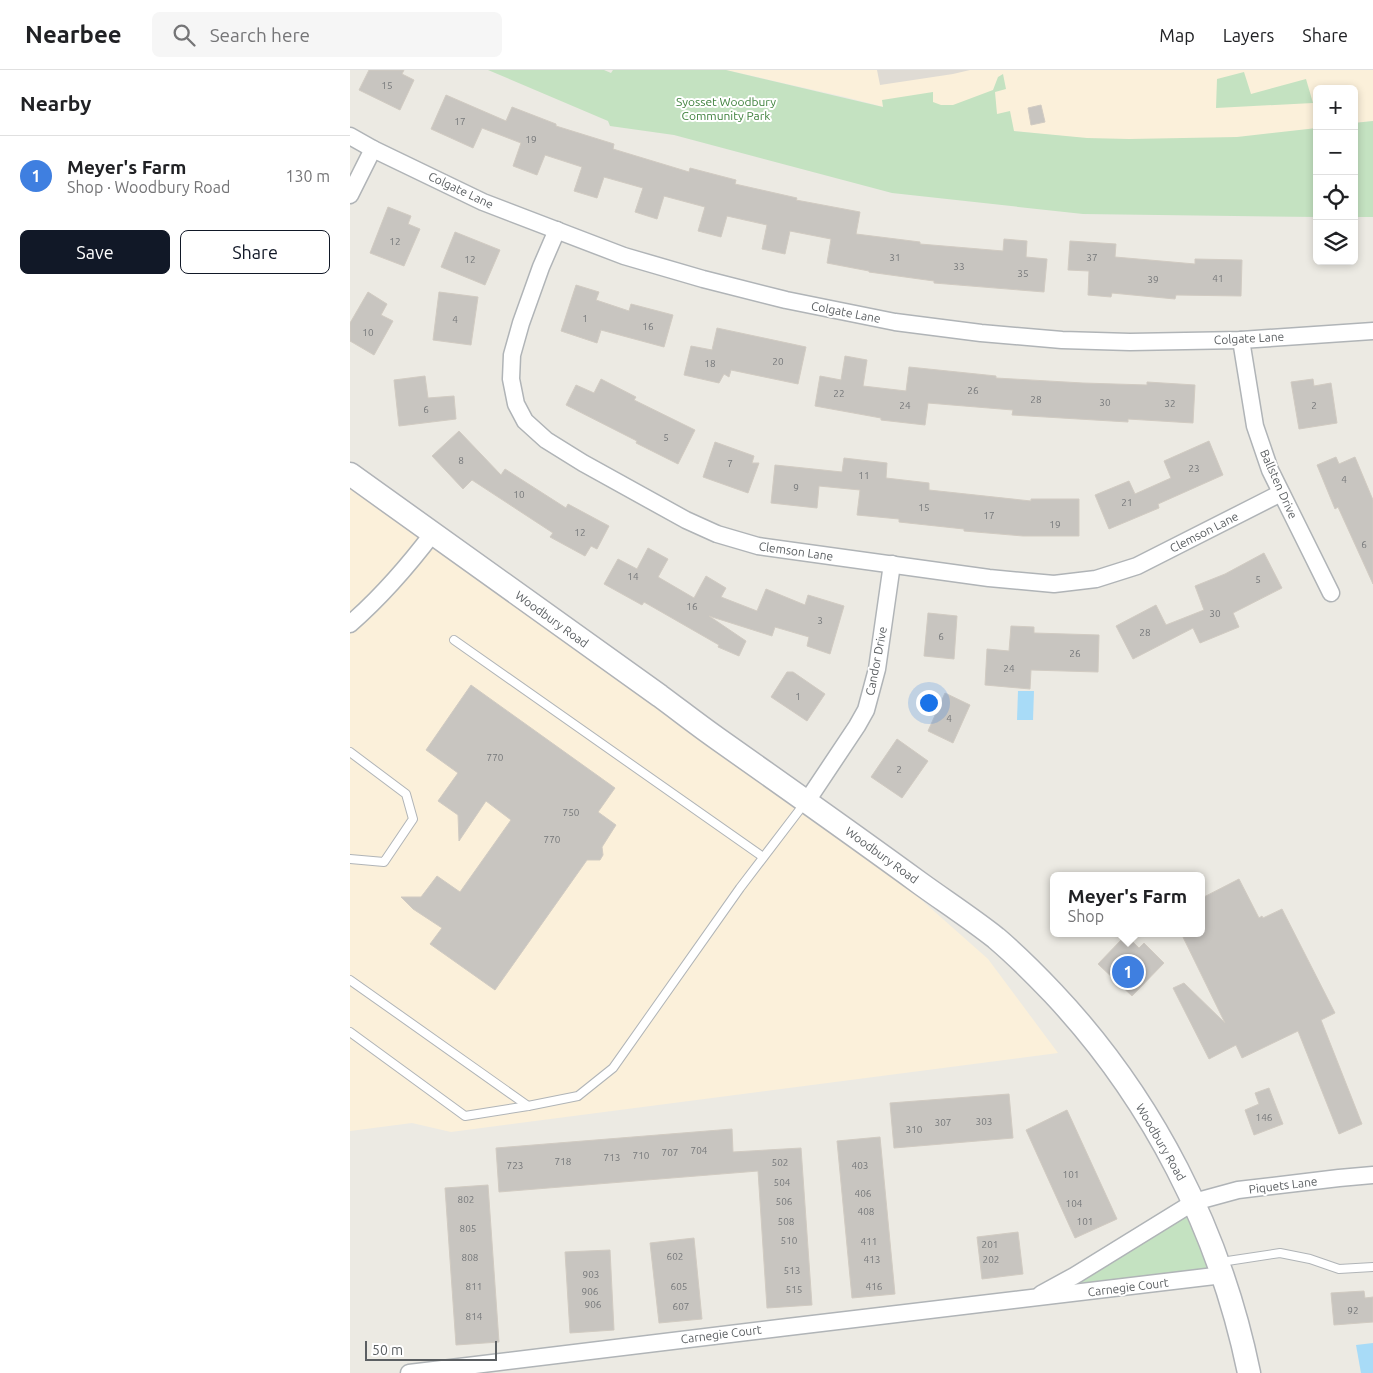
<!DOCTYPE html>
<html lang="en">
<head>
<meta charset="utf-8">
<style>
	:root { --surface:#fff; --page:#f6f6f6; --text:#202124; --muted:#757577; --line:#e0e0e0; --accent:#111827 }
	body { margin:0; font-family:Ubuntu,sans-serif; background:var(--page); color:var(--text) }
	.controls { position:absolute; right:15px; top:15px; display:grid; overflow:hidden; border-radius:8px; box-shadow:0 2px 8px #0003 }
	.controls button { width:45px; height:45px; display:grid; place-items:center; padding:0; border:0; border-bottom:1px solid var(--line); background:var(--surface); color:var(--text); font:25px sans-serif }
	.scale { position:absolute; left:15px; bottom:12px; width:132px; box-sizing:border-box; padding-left:5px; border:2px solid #5b5f62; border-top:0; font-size:14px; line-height:18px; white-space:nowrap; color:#5b5f62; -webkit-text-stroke:4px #fff; paint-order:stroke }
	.you { position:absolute; left:578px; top:632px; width:18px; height:18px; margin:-12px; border:4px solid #fff; border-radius:50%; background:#1a73e8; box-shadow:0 0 0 8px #1a73e833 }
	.badge { display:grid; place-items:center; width:32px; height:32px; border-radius:50%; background:var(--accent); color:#fff; font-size:16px; font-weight:700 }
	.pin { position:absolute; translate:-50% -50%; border:2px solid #fff; box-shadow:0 1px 5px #0006 }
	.popup { position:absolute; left:700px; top:802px; width:155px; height:65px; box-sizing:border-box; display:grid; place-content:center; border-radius:8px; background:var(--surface); filter:drop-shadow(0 1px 4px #0005); font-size:16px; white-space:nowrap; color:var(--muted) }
	.popup b { font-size:19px; color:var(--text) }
	.popup::after { content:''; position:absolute; left:50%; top:100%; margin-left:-10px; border:10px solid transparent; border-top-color:var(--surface) }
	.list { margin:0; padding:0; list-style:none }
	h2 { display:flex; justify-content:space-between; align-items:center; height:65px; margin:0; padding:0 20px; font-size:21px }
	h2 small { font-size:16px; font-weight:400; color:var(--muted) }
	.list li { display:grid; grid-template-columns:32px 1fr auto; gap:15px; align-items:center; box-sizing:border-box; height:80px; padding:0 20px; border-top:1px solid var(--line) }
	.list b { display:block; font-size:19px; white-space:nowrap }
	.list p { margin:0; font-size:16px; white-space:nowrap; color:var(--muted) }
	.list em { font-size:16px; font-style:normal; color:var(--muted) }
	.actions { display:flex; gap:10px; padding:15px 20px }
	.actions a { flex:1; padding:11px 0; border:1px solid var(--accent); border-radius:8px; text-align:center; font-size:18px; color:var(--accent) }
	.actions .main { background:var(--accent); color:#fff }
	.icon { flex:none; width:28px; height:28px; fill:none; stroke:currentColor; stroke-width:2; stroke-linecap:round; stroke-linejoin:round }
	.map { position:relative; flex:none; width:1023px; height:1303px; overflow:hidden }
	header { display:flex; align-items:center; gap:30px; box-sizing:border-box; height:70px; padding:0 25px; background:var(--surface); border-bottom:1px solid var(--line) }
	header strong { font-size:24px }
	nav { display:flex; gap:28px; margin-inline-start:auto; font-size:18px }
	.search { width:350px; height:45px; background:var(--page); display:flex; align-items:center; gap:12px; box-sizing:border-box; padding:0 18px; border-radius:8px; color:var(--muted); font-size:19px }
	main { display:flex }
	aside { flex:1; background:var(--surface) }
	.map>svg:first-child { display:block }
</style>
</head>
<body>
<header>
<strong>Nearbee</strong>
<div class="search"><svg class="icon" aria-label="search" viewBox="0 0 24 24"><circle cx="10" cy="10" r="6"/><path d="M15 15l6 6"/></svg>Search here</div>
<nav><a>Map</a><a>Layers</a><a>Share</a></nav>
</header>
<main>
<aside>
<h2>Nearby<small></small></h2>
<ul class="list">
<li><span class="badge" style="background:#3f7fe0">1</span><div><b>Meyer's Farm</b><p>Shop · Woodbury Road</p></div><em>130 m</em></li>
</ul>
<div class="actions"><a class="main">Save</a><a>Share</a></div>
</aside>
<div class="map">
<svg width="1023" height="1303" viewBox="0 0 1023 1303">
	<rect width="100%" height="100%" fill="#eceae3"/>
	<g fill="#fbf0da">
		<path d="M376,0H1023V51L1004,53V19H967V58L885,69H741L604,55L495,27Z"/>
		<path d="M0,411L506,772L638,889L708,983L101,1062L62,1053L0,1061Z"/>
	</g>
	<path fill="#dfdbd4" d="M527,0H620L603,4L530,15Z"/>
	<g fill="#c4e2c1">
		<path d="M138,0H254L261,3L263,0H376L533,37L532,30L583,22V32L591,35H603L643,20L648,7L653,4L656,19L645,22L647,44L660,41L664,61L737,68L779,69L887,67L967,58V147L733,144L542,123L324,65L260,56L258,51Z"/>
		<path d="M894,2L901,24L956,9L963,33L866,38L867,9Z"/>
		<path d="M1023,51V147H1004V53Z"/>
		<path d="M843,1135L871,1204L692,1226Z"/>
	</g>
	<g fill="#a8dbf7">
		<path d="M668,621H684L683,650H667Z"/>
		<path d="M1023,1273V1303H1011L1006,1275Z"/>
	</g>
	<g fill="#c8c5c0" stroke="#d1cbc2">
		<path d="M19,0H54L52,4L64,10L50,40L9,20Z"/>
		<path d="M96,25L156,51L162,37L206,54V56L264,74L263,79L339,102L340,98L386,110L385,114L447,128L446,130L510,142L506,164L570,172V174L653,181L654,169L677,171L676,187L697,189L694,222L584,213V211L519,202V201L477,193L481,169L440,161L435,184L412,179L417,155L377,146L371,167L348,161L355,137L314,126L307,149L285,142L293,118L254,107L247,128L224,121L232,97L195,85L187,105L163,96L171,73L132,58L123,78L81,59Z"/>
		<path d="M691,35L695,52L681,55L678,38Z"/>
		<path d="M38,137L61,146L58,154L70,159L54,196L20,183Z"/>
		<path d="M105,162L150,180L135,215L91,197Z"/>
		<path d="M720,171L766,174L765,187L845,194V189L892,190L891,226L826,225L825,229L762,223L761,227L738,225L739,201L718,200Z"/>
		<path d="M226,215L249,222L246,230L279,241L281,234L323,245L314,277L251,260L247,273L211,261Z"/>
		<path d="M18,222L37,234L31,245L43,251L24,285L0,271V253Z"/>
		<path d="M89,222L128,227L121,275L83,270Z"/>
		<path d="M367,258L456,277L448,314L381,300L379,307L374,304L369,313L334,305L341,276L362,280Z"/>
		<path d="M495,286L517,290L513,316L556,321L559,297L646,306V308L733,313L797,315V312L845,315L843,353L778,349V352L662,345L663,340L578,333L575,355L531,350V348L465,336L470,306L491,310Z"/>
		<path d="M75,306L78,328L104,326L106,349L49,356L44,310Z"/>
		<path d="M251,309L286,327L284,330L345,360L328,394L286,373L287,371L216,335L226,315L244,323Z"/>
		<path d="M963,309L964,316L981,313L987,353L949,359L941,312Z"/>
		<path d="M109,361L151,405L155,399L216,438L218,434L259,456L247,479L241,476L235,486L200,467L203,463L122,410L113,419L82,386Z"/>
		<path d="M859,371L873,405L808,434L809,438L759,459L745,425L779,411L785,424L821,408L814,391Z"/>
		<path d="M365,372L404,386L402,393H409L398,423L353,407Z"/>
		<path d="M986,387L989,394L1005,387L1023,430V514L988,437L985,439L967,395Z"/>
		<path d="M494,388L537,393L536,408L579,413V420L681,431V429H729V466H673L614,461V459L549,452V449L507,445L510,420L469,416L467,438L421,433L425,395L492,402Z"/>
		<path d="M298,478L318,489L308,507L344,528L356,506L376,518L371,527L407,541L416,519L455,535L458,525L494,536L480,584L457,576L459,567L425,557L422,566L359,546L396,571L389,586L368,577L369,575L294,532L292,535L254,514L268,489L287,499Z"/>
		<path d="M914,483L932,518L883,543L889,557L850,573L843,558L783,589L766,556L806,535L816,555L854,540L845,516L875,504Z"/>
		<path d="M578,543L607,546L604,589L574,586Z"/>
		<path d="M661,556L684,557V563L749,565L748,602L681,600L680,619L635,615L637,579L659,581Z"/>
		<path d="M437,602H443L475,624L457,651L421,627Z"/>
		<path d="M121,615L265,718L248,742L266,755L252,777L253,785L250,790H237L145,920L80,874L92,858L63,839L51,827H71L87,806L110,822L161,750L136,731L109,771L108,745L88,731L108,703L76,680Z"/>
		<path d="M595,623L620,635L603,673L578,661Z"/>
		<path d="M547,669L578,691L552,728L521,707Z"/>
		<path d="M889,809L909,848L912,846L913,848L932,839L985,943L971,950L1012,1054L989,1064L948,961L892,988L886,975L859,989L823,918L834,913L875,953L831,863H852V828Z"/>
		<path d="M772,869L779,876L783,872L789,878L794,873L814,893L782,926L748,894Z"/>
		<path d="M919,1018L933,1054L904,1065L895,1040L909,1034L905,1023Z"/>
		<path d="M659,1024L663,1068L544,1078L540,1033Z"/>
		<path d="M717,1040L767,1149L725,1168L676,1060Z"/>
		<path d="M382,1059L383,1082L451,1078L462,1235L417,1238L408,1101L149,1122L146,1078Z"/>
		<path d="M530,1067L545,1224L502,1228L487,1071Z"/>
		<path d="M138,1115L149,1272L106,1275L95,1118Z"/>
		<path d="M668,1162L673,1204L632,1209L627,1167Z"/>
		<path d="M344,1168L352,1249L309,1253L300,1173Z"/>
		<path d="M260,1180L264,1260L220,1263L215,1182Z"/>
		<path d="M1014,1221L1015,1228L1023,1227V1252L984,1255L981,1223Z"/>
	</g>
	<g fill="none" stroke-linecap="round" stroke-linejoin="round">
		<defs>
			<g id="lane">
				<path d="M104,570L413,787"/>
				<path d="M0,682L56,724L63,749L34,792L0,789"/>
				<path d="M0,910L178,1036"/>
				<path d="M0,962L115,1046L178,1036L228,1026L263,998L390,818L454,734"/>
				<path d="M871,1192L930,1183L960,1189L989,1199L1023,1197"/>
			</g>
			<g id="street">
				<path d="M0,66L23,79L133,132L274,186L353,209L436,230L545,252L631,263L712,270L780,272L891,270L1023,261"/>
				<path d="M0,125L23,79"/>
				<path d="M207,160L191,197L171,253L162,285L161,309L166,334L175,351L196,370L233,393L336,450L367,464L408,476L639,508L704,514L746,509L787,496L931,423"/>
				<path d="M891,270L905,356L920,400L981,523"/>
				<path d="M0,554C31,527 58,496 83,463"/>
				<path d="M457,731L507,656L516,640L527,599L542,494"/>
				<path d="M691,1224L724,1206L844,1132L888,1120L989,1108L1023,1105"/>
				<path d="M59,1303C330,1269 602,1238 873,1205"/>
			</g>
			<path id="secondary" d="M0,404C104,478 207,552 310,626C329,640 348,655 368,669C436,717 504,765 571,814C596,832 622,849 646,868C666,885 685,904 703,923C802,1028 870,1161 899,1303"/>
		</defs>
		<use href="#lane" stroke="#b0b4b7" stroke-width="10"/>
		<use href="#street" stroke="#b0b4b7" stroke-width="19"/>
		<use href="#secondary" stroke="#b0b3b7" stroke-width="25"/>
		<use href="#lane" stroke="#fff" stroke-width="8"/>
		<use href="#street" stroke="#fff" stroke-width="16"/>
		<use href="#secondary" stroke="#fff" stroke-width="22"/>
	</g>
	<g text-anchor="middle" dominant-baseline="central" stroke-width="4" stroke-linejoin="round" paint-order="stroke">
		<g font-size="10" fill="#76787a">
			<text x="37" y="15">15</text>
			<text x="110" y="51">17</text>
			<text x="181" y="69">19</text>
			<text x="45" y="171">12</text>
			<text x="545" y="187">31</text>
			<text x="742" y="187">37</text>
			<text x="120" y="189">12</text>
			<text x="609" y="196">33</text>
			<text x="673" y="203">35</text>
			<text x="868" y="208">41</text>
			<text x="803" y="209">39</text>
			<text x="235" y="248">1</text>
			<text x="105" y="249">4</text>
			<text x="298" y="256">16</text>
			<text x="18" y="262">10</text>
			<text x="428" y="291">20</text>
			<text x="360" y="293">18</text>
			<text x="623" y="320">26</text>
			<text x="489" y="323">22</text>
			<text x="686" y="329">28</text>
			<text x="755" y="332">30</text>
			<text x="820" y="333">32</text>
			<text x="555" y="335">24</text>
			<text x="964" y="335">2</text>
			<text x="76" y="339">6</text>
			<text x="316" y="367">5</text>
			<text x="111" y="390">8</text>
			<text x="380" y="393">7</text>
			<text x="844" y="398">23</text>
			<text x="514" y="405">11</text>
			<text x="994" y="409">4</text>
			<text x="446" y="417">9</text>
			<text x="169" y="424">10</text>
			<text x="777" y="432">21</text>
			<text x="574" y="437">15</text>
			<text x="639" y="445">17</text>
			<text x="705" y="454">19</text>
			<text x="230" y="462">12</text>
			<text x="1014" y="474">6</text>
			<text x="283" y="506">14</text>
			<text x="908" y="509">5</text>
			<text x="342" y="536">16</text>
			<text x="865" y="543">30</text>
			<text x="470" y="550">3</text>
			<text x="795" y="562">28</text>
			<text x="591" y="566">6</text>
			<text x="725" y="583">26</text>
			<text x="659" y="598">24</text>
			<text x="448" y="626">1</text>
			<text x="599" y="648">4</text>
			<text x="145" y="687">770</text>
			<text x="549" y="699">2</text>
			<text x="221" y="742">750</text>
			<text x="202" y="769">770</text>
			<text x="914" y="1047">146</text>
			<text x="634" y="1051">303</text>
			<text x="593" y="1052">307</text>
			<text x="564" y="1059">310</text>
			<text x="349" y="1080">704</text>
			<text x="320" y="1082">707</text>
			<text x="291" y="1085">710</text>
			<text x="262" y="1087">713</text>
			<text x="213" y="1091">718</text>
			<text x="430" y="1092">502</text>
			<text x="165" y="1095">723</text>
			<text x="510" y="1095">403</text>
			<text x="721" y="1104">101</text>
			<text x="432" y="1112">504</text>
			<text x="513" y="1123">406</text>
			<text x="116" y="1129">802</text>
			<text x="434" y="1131">506</text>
			<text x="724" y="1133">104</text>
			<text x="516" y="1141">408</text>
			<text x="436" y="1151">508</text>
			<text x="735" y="1151">101</text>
			<text x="118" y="1158">805</text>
			<text x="439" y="1170">510</text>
			<text x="519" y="1171">411</text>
			<text x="640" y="1174">201</text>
			<text x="325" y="1186">602</text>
			<text x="120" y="1187">808</text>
			<text x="522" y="1189">413</text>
			<text x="641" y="1189">202</text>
			<text x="442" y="1200">513</text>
			<text x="241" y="1204">903</text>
			<text x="124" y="1216">811</text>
			<text x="329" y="1216">605</text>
			<text x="524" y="1216">416</text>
			<text x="444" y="1219">515</text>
			<text x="240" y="1221">906</text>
			<text x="243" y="1234">906</text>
			<text x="331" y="1236">607</text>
			<text x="1003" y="1240">92</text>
			<text x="124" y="1246">814</text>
		</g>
		<g font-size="12" fill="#3e803c" stroke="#fff">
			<text x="376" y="31">Syosset Woodbury<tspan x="376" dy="14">Community Park</tspan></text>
		</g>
		<g font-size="12" fill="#5b5f62" stroke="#fff">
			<text transform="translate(111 120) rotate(25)">Colgate Lane</text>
			<text transform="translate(496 242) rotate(11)">Colgate Lane</text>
			<text transform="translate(899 268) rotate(-3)">Colgate Lane</text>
			<text transform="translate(929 414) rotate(66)">Ballsten Drive</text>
			<text transform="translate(854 462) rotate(-27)">Clemson Lane</text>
			<text transform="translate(446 481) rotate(8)">Clemson Lane</text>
			<text transform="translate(202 549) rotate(36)">Woodbury Road</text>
			<text transform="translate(526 591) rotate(-79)">Candor Drive</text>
			<text transform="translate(532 785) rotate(36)">Woodbury Road</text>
			<text transform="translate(811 1072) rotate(60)">Woodbury Road</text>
			<text transform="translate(933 1115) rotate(-7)">Piquets Lane</text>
			<text transform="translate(778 1217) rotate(-7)">Carnegie Court</text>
			<text transform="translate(371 1264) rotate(-7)">Carnegie Court</text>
		</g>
	</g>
</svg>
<div class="controls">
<button>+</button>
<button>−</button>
<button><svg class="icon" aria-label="locate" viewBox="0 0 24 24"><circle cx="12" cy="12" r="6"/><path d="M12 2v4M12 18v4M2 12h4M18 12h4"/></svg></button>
<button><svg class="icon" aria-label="layers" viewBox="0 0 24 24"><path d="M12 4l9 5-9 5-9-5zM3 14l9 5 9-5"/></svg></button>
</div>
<div class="scale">50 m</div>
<div class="you"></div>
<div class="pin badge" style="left:778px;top:902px;background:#3f7fe0">1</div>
<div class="popup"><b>Meyer's Farm</b>Shop</div>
</div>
</main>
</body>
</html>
